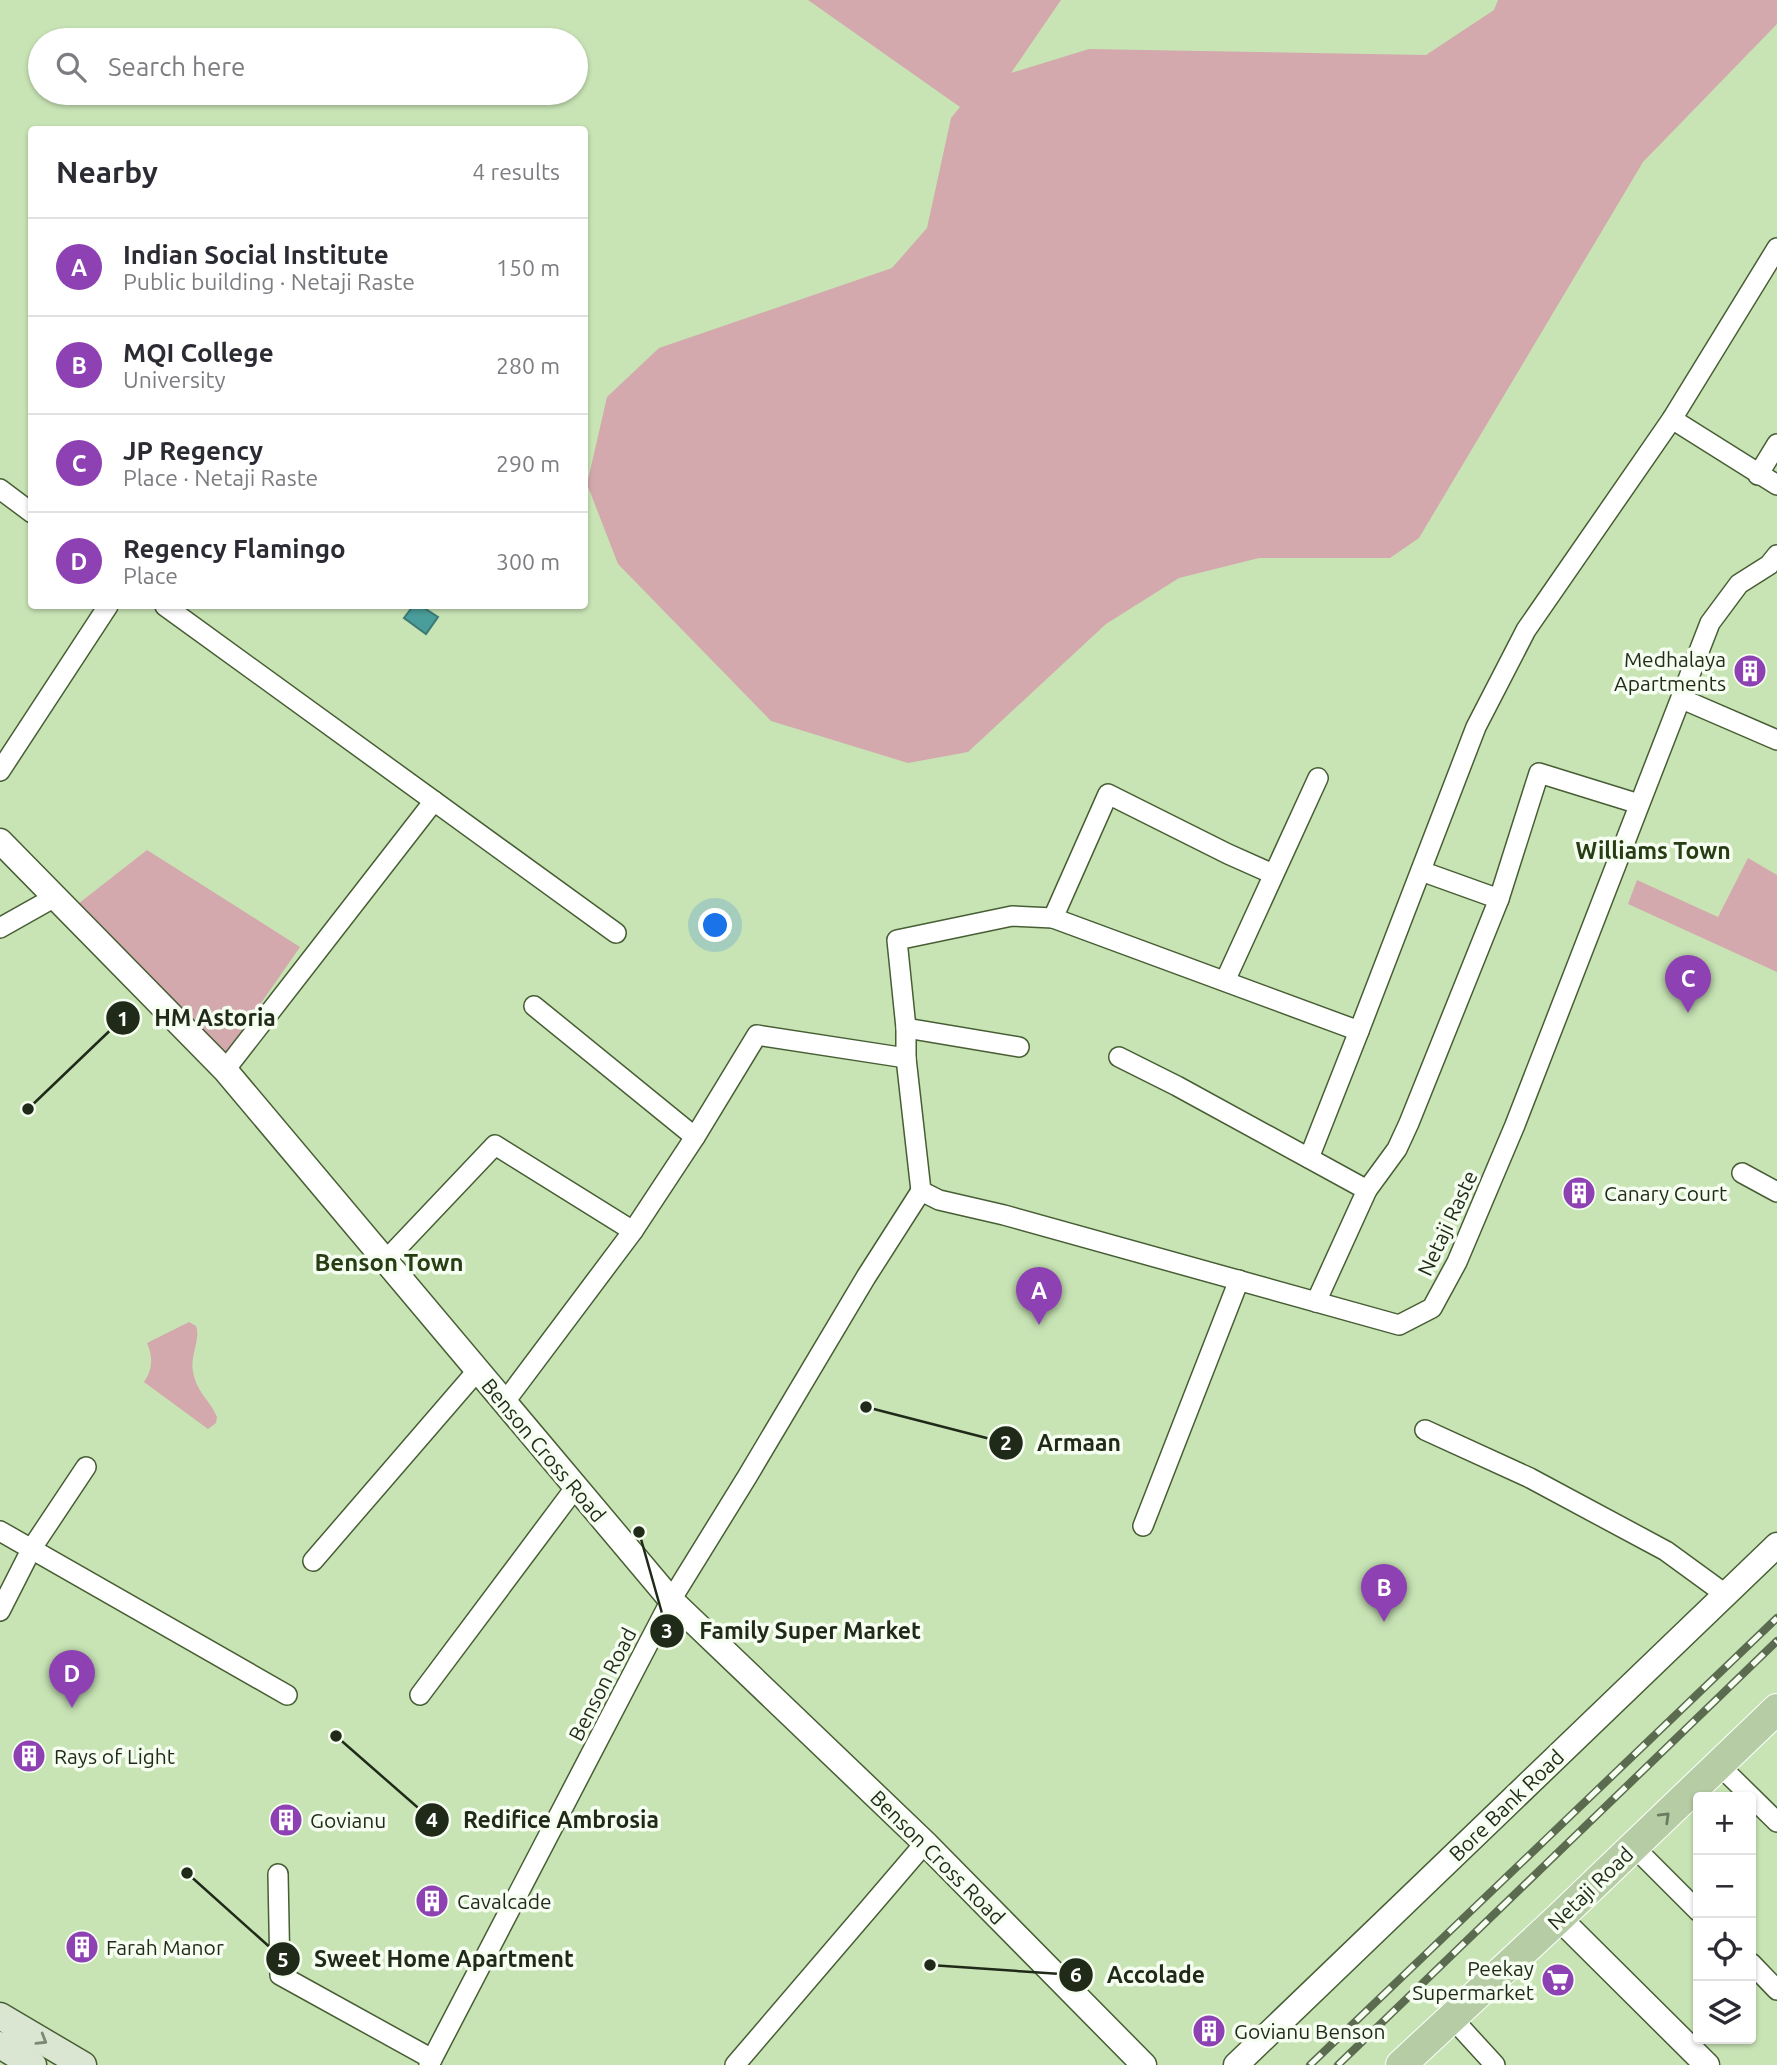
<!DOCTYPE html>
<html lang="en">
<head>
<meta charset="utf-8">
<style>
	:root { --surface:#fff; --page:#f2f2f3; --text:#2b2b33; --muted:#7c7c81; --line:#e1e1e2; --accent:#8d41b3 }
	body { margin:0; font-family:Ubuntu,sans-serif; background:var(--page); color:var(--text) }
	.controls { position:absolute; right:21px; bottom:21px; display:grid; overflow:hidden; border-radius:7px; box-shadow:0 2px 5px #0004 }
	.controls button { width:63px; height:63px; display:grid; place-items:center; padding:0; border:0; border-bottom:2px solid var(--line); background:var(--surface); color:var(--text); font:35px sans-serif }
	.you { position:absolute; left:716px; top:926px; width:24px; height:24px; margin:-18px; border:5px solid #fff; border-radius:50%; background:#1a73e8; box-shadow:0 0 0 10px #1a73e833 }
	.badge { display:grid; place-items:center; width:46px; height:46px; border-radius:50%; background:var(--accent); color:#fff; font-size:23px; font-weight:700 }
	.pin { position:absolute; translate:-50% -58px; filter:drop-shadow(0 2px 4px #0008) }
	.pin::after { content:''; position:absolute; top:37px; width:24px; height:21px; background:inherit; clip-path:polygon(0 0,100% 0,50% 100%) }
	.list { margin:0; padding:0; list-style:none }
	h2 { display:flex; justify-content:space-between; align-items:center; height:91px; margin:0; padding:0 28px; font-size:30px }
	h2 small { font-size:23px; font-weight:400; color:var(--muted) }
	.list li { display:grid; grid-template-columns:46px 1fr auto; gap:21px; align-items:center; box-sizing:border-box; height:98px; padding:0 28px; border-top:2px solid var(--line) }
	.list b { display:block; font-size:26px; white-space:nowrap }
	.list p { margin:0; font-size:23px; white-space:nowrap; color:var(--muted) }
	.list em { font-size:23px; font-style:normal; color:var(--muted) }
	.icon { flex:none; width:38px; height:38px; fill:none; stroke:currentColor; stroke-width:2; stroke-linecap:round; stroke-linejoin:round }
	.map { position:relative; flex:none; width:1777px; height:2065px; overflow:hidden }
	.search { position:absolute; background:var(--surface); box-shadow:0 2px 5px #0004; left:28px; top:28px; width:560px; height:77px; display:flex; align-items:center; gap:18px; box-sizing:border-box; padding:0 24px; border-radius:38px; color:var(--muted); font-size:26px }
	.panel { position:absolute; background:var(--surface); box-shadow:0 2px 5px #0004; left:28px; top:126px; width:560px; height:483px; border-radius:7px }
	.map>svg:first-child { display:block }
</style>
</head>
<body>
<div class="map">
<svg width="1777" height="2065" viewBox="0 0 1777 2065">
	<rect width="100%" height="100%" fill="#c8e4b5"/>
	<g fill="#d3a9ad">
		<path d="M808,0H1061L1011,73L1089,49L1426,55L1494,10L1498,0H1777V24L1643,162L1419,538L1390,558H1259L1179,578L1106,624L968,752L908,763L771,721L618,564L587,484L607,397L659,348L892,268L927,228L951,118L960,107Z"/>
		<path d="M147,850L300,947L223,1058L78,904Z"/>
		<path d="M1748,858L1777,875V972L1628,904L1637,880L1718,917Z"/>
		<path d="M189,1322L196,1326C201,1338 190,1356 193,1371C196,1392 210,1400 217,1417L216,1423L208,1429L144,1382C153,1369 153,1357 147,1343Z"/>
	</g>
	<path fill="#499d9a" stroke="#3c7a73" stroke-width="2" d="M413,606H421L438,617L426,634L404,618Z"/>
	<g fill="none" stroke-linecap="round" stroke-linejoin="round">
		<defs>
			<g id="minor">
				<path d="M1672,419L1777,485"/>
				<path d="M1758,475L1777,444"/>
				<path d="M0,489L32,513"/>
				<path d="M165,606L616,933"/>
				<path d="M1682,699L1777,740"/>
				<path d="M0,771L108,606"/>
				<path d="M1421,871L1499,899"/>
				<path d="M1053,918L1108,794L1228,854L1273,874"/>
				<path d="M0,928L55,897"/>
				<path d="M1225,981L1318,778"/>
				<path d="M534,1006L695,1137"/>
				<path d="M906,1028L1019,1047"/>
				<path d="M1119,1057L1177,1086L1367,1190"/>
				<path d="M225,1070L434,801"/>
				<path d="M1309,1158L1359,1031"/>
				<path d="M1742,1173L1777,1192"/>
				<path d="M921,1191L906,1058V1028L897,940L1012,916L1053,918L1359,1031L1476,727L1526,630L1672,419L1777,248"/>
				<path d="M921,1191L939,1200L1004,1215L1399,1325L1432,1308L1457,1262L1515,1125L1710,623L1739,584L1769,565L1777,555"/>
				<path d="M385,1261L495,1145L633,1231"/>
				<path d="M1316,1302L1367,1190L1397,1149L1409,1123L1499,899L1539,773L1639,804"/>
				<path d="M504,1403L633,1231L695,1137L757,1035L906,1058"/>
				<path d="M1425,1430L1530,1478L1666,1551L1725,1594"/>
				<path d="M1143,1526L1239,1280"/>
				<path d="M0,1531L287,1695"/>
				<path d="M313,1561L477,1371"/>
				<path d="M0,1611L32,1548L86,1467"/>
				<path d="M420,1695L575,1488"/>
				<path d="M1719,1765L1777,1822"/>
				<path d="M1634,1847L1698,1911"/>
				<path d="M278,1874L280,1975L432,2059"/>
				<path d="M1751,1963L1777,1990"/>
				<path d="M1452,2018L1495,2065"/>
				<path d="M429,2065L671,1600L747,1477L866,1277L921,1191"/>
				<path d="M735,2065L925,1843"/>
			</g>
			<g id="tertiary">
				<path d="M0,841L225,1070L671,1600L925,1843L1144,2065"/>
				<path d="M1559,1918L1707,2065"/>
				<path d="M1236,2065L1777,1545"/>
			</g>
			<g id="secondary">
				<path d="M0,2016L83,2065"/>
				<path d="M0,2045L33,2065"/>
			</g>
			<path id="primary" d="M1401,2065L1559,1918L1777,1709"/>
		</defs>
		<use href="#minor" stroke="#475e34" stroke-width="22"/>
		<use href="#tertiary" stroke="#475e34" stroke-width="27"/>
		<use href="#secondary" stroke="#475e34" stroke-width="29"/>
		<use href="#primary" stroke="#fff" stroke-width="32"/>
		<use href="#minor" stroke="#fff" stroke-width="19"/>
		<use href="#tertiary" stroke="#fff" stroke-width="24"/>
		<use href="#secondary" stroke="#dae6d2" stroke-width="26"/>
		<use href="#primary" stroke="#b5cca4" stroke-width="30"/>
		<defs>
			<g id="rail">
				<path d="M1310,2065L1777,1618"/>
				<path d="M1338,2065L1777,1641"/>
			</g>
		</defs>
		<use href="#rail" stroke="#5a6b4f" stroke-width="8"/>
		<use href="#rail" stroke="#f5fef0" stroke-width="5" stroke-dasharray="16" stroke-linecap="butt"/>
	</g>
	<defs><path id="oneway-chevron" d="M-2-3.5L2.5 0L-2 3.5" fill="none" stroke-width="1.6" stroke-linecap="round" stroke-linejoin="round" transform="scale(1.75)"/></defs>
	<use stroke="#6a7b5e" href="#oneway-chevron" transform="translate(1665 1817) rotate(-44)"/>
	<use stroke="#7c8875" href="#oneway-chevron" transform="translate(42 2040) rotate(31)"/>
	<defs>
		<symbol id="building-disc" viewBox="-11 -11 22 22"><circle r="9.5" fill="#8d41b3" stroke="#f5fef0"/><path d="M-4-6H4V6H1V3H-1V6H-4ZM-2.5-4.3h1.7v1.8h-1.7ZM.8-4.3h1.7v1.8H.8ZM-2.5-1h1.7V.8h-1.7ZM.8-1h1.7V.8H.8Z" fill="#fff"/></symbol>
		<symbol id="supermarket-disc" viewBox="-11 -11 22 22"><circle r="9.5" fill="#8d41b3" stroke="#f5fef0"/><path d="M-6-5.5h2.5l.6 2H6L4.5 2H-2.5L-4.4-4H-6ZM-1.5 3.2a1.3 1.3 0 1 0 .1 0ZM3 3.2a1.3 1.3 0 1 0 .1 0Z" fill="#fff"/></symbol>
	</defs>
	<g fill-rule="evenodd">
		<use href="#building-disc" x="1731" y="652" width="38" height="38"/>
		<use href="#building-disc" x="1560" y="1174" width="38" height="38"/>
		<use href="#building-disc" x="10" y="1737" width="38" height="38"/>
		<use href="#building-disc" x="267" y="1801" width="38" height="38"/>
		<use href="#building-disc" x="413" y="1882" width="38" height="38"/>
		<use href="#building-disc" x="63" y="1928" width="38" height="38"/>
		<use href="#supermarket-disc" x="1539" y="1961" width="38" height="38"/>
		<use href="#building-disc" x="1190" y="2012" width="38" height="38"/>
	</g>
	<g text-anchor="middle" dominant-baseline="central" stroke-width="7" stroke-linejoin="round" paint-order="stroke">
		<g font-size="21" fill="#1f2a18" stroke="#f5fef0" text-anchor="start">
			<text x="1726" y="659" text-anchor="end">Medhalaya<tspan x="1726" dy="24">Apartments</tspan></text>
			<text x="1604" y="1193">Canary Court</text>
			<text x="54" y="1756">Rays of Light</text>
			<text x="310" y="1820">Govianu</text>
			<text x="457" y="1901">Cavalcade</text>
			<text x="106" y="1947">Farah Manor</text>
			<text x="1534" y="1968" text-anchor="end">Peekay<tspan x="1534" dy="24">Supermarket</tspan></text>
			<text x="1234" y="2031">Govianu Benson</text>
		</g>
		<g font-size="21" fill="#1f2a18" stroke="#f5fef0">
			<text transform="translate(1447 1223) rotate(-65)">Netaji Raste</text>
			<text transform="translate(544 1450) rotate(50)">Benson Cross Road</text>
			<text transform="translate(602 1684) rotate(-63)">Benson Road</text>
			<text transform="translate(1506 1805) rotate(-44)">Bore Bank Road</text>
			<text transform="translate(938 1857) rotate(45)">Benson Cross Road</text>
			<text transform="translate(1590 1888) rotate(-44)">Netaji Road</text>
		</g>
		<g font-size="23" font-weight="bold" fill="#273d14" stroke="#f5fef0">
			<text x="1653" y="850">Williams Town</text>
		</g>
		<g font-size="24" font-weight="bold" fill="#273d14" stroke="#f5fef0">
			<text x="389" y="1262">Benson Town</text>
		</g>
	</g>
	<path fill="none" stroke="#1f2a18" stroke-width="2.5" d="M28 1109L123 1018M866 1407L1006 1443M639 1532L667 1631M336 1736L432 1820M187 1873L283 1959M930 1965L1076 1975"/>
	<g fill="#1f2a18" stroke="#f5fef0" stroke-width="2.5">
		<circle cx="28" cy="1109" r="7"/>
		<circle cx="866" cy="1407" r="7"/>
		<circle cx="639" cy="1532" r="7"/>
		<circle cx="336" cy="1736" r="7"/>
		<circle cx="187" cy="1873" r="7"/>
		<circle cx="930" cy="1965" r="7"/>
		<circle cx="123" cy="1018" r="18"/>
		<circle cx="1006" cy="1443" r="18"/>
		<circle cx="667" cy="1631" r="18"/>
		<circle cx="432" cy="1820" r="18"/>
		<circle cx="283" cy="1959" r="18"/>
		<circle cx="1076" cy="1975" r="18"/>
	</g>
	<g font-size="21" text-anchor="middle" font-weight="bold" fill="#fff">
		<text x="123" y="1026">1</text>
		<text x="1006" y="1450">2</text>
		<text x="667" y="1638">3</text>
		<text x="432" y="1827">4</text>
		<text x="283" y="1967">5</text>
		<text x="1076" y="1982">6</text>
	</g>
	<g font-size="23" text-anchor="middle" font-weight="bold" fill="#1f2a18" stroke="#f5fef0" stroke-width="7" stroke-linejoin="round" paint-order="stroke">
		<text x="215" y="1026">HM Astoria</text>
		<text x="1079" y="1451">Armaan</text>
		<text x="810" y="1639">Family Super Market</text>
		<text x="561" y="1828">Redifice Ambrosia</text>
		<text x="444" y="1967">Sweet Home Apartment</text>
		<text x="1156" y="1983">Accolade</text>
	</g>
</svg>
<div class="controls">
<button>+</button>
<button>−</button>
<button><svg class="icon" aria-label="locate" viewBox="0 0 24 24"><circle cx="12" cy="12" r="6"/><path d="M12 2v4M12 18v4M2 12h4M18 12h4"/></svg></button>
<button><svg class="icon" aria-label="layers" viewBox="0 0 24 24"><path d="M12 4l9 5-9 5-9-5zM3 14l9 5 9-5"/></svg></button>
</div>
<div class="you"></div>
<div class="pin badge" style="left:1039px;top:1325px">A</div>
<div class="pin badge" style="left:1384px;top:1622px">B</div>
<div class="pin badge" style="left:1688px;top:1013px">C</div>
<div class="pin badge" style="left:72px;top:1708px">D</div>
<div class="search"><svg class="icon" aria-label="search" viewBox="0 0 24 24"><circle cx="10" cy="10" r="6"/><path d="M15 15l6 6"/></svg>Search here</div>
<section class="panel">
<h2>Nearby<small>4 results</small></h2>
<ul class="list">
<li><span class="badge">A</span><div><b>Indian Social Institute</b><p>Public building · Netaji Raste</p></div><em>150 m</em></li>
<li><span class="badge">B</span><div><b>MQI College</b><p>University</p></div><em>280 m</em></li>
<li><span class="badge">C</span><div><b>JP Regency</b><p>Place · Netaji Raste</p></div><em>290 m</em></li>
<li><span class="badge">D</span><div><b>Regency Flamingo</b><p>Place</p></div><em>300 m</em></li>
</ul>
</section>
</div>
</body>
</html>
